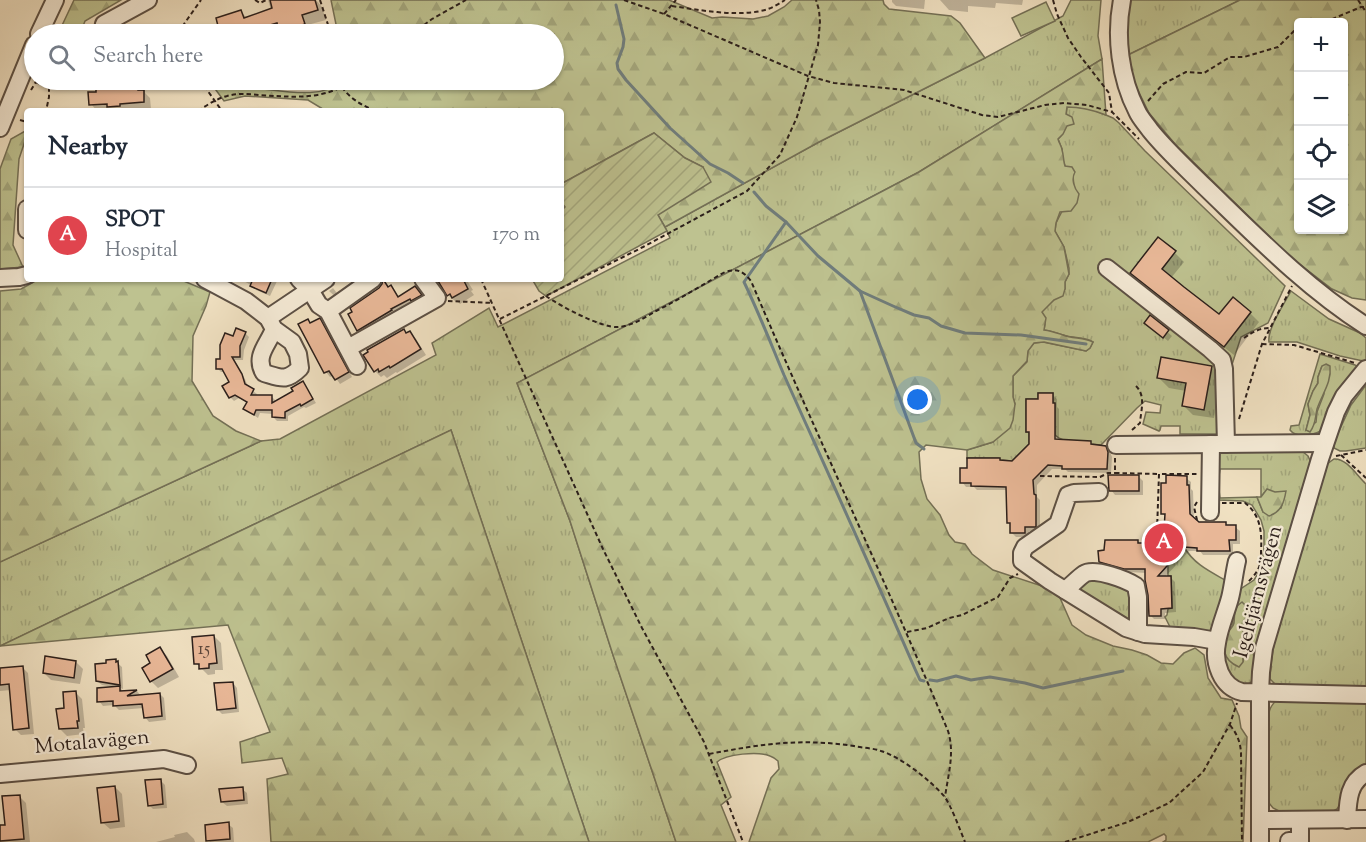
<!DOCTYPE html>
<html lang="en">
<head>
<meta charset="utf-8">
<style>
	:root { --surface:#fff; --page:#f2f2f3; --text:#1f2937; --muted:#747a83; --line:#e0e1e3; --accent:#b45309 }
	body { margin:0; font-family:"Sorts Mill Goudy",serif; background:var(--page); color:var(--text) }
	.controls { position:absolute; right:18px; top:18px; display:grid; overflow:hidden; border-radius:6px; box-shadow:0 2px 4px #0004 }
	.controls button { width:54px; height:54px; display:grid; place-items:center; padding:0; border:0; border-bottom:2px solid var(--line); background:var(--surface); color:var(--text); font:30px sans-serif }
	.you { position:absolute; left:918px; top:400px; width:21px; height:21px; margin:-15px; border:4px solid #fff; border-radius:50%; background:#1a73e8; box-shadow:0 0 0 9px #1a73e833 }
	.badge { display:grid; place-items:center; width:39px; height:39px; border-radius:50%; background:var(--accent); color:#fff; font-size:20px; font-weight:700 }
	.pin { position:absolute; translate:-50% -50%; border:3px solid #fff; box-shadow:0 2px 6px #0006 }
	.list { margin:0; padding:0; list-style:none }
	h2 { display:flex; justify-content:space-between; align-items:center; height:78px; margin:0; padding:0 24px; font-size:26px }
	h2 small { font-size:20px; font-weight:400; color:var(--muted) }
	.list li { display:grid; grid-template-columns:39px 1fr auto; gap:18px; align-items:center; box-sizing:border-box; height:96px; padding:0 24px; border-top:2px solid var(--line) }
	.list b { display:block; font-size:22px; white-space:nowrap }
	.list p { margin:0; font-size:20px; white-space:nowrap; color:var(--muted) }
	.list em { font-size:20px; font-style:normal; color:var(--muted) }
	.icon { flex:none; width:33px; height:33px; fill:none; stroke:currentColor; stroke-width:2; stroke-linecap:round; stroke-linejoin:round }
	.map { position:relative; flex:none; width:1366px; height:842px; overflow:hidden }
	.search { position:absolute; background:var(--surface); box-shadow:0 2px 4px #0004; left:24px; top:24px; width:540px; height:66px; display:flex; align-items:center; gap:15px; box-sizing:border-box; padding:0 21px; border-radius:33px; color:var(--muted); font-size:22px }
	.panel { position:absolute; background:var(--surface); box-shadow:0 2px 4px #0004; left:24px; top:108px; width:540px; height:174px; border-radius:6px }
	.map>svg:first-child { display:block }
</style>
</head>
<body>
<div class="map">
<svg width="1366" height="842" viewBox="0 0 1366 842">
	<defs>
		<pattern id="grass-tufts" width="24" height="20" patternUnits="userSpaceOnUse" patternTransform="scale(1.5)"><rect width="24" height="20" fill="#bec290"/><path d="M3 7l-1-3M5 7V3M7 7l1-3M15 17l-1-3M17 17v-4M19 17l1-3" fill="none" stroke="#a3a67c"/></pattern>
		<pattern id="forest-firs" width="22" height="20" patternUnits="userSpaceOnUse" patternTransform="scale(1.5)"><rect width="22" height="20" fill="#bec290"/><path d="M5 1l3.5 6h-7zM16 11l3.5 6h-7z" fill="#a3a67c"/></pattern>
		<pattern id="garden-furrows" width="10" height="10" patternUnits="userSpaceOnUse" patternTransform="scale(1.5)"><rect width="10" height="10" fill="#bec290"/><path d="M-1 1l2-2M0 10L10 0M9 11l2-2" fill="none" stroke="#a3a67c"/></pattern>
	</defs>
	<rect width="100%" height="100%" fill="#f1e2c3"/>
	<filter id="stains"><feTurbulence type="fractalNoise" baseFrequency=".00333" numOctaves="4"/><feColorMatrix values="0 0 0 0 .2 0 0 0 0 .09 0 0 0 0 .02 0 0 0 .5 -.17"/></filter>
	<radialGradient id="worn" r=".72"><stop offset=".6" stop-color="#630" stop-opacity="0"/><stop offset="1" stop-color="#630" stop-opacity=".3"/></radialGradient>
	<g fill="url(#grass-tufts)" stroke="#747056" stroke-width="1.5" fill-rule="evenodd">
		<path d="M1071,0H1101L1098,36L1102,59L919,172L517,383L570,521L613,655L676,842H589L451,430L0,646V562L261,441L280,439L436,355L432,343L489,308L498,327L670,238L665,227L819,142L985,58L1063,16Z"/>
		<path d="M1130,0H1240L1128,55L1127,14Z"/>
		<path d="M1067,107H1078L1094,110L1113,118L1119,123L1145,151L1285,286L1268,323L1241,337L1223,392L1221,429L1217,434H1180V426H1161L1160,430L1159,431L1143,424L1146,412L1160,413L1161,405L1145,401L1137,408L1101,445C1089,444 1064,444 1055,435V404L1053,403V393H1038V399H1026V432H1029V444L1012,461L1000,460L999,458H967V450L993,442L1015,404L1013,397V376L1027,362L1028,350L1034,343L1043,342L1086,351L1090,348L1093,342C1084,336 1073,339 1063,335C1056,333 1052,331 1044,330L1045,324L1041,312L1065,289V282L1069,274V268L1064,247L1055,231L1056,223L1074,188L1073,175L1065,166L1062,157V149L1058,139C1069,128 1065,121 1067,107Z"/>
		<path d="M1291,291L1329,319L1360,333L1366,338V360L1363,361L1340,356L1297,342H1269C1267,329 1284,304 1291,291Z"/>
		<path d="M1320,354L1355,365L1359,368L1321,431C1312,435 1297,439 1290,430L1291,426L1299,425ZM1322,366L1324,394L1317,412L1316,422L1306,430L1310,415L1308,404L1313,391L1318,383V377Z"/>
		<path d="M1366,385V448L1346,451H1340L1334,448V442L1351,405Z"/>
		<path d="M1221,451L1303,452L1308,456L1312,465L1261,628L1254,678L1251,682L1246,686L1234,685L1220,655L1239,590L1254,580L1259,572L1262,563L1264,548V531L1261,520L1252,505L1243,501L1218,500L1216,492L1219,490L1220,498L1257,497L1263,512L1281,508L1285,492L1264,493L1261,497V469H1220L1219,476L1216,474V454ZM1233,615L1245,620L1243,662L1230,631L1233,625Z"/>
		<path d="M1334,459C1347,458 1357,476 1366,484V687L1277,686L1270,679C1271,647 1280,619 1288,588C1300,547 1314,506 1327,464Z"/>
		<path d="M1184,547C1194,564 1209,571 1225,580L1226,584L1215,632L1172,631L1165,617L1167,615L1168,609L1172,608L1171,576H1168V565Z"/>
		<path d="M1090,574L1131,585L1133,627L1077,594L1080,581Z"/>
		<path d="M1366,699V767L1337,809L1330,813H1283L1273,808L1269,803V713C1270,707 1272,704 1277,700Z"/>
	</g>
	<g fill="url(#forest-firs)" stroke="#747056" stroke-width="1.5" fill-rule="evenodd">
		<path d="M74,0H121L85,21L80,34H58Z"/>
		<path d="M331,0H669L712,18L722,17L753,19L768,16L784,7L792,0H883L884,4L889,9L951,16L960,23L985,58L819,142L665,227L658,215L703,167L685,158L654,133L561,184V111H326L308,100L245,96L224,101L213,86C227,87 241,87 255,88C285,91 321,100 347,80H554V34H338Z"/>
		<path d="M1240,0H1366V300L1352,298L1332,289L1289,256L1175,144L1149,113L1132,78L1128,55ZM1298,22H1344V230H1298Z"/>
		<path d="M1102,59L1106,115C1093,110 1081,107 1067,107L1066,114L1072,117L1074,124L1067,126L1063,134L1058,139C1059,143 1062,147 1062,150C1064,156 1063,160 1065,166L1072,167L1075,172C1071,179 1074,188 1079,194L1077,203L1071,211L1060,212L1056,223L1055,231L1064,247L1069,274L1065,282V289L1063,296L1054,300L1042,312L1046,318L1044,330C1052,331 1057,333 1063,335C1073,339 1084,337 1093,342L1090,348L1086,351L1044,342L1034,343L1028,351L1027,361L1013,376V397L1015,404L1013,420L1010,428L993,442L967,450L926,445L919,452L921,479L927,499L940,515L949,535L955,542L965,544L972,554L993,570L1048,588L1060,598L1072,625L1086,635L1113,646L1132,650L1147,655L1161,663L1173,664L1184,653L1195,648L1204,655L1208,678L1221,698L1232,700L1239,716L1241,728L1247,737L1243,842H1163L1166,840V836L1164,834L1148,842H749L771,778L779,769L778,761C776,759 773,757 770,756C758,751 726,754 717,762L731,797L721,805L736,842H676L613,655L570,521L517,383L919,172Z"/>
		<path d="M27,130V135L19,159L13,245L23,267L0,269V169L11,139Z"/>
		<path d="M39,279H179L210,292L206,306L193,336L192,381L213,416L236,431L261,441L0,562V291L21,289Z"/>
		<path d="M1326,364L1330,366C1332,382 1322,394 1317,409C1315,418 1316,424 1310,432L1306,430L1310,415L1308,404L1313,391L1318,383V377L1322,366Z"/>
		<path d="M451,430L589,842H271L267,779L288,774L282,758L242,763L240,742L270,732L228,625L0,646Z"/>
		<path d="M1267,489L1275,492L1286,491C1284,503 1281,512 1269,516L1263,512L1257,497H1261Z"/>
		<path d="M1242,602L1247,607L1249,613C1240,627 1243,646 1243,662L1239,667C1222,660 1221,646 1229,631C1231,628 1233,627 1234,623C1235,614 1233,608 1242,602Z"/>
	</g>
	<path fill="#bec290" stroke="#747056" stroke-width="1.5" d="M1046,2L1055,21L1021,36L1012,18Z"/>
	<path fill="url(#garden-furrows)" stroke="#747056" stroke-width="1.5" d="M654,133L685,158L703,167L711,182L658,215L667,231L546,296L539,291L532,279H561V211L565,207L561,202V184Z"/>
	<g fill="#0003">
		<path d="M268,0H316L322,7L326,20L311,24L313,33L309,34H284L283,33L279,34H205L204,33L220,27L241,12L247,18L271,10Z"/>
		<path d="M892,0H925L924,9L896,6L892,2Z"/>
		<path d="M940,0H1023L1022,5L996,3L995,8L968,6V12L949,10Z"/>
		<path d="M103,80H140L144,84L145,93L150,98L151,109L126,111H97L91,104L102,87Z"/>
		<path d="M1175,253L1184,262L1171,278L1220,317L1250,313L1259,322L1234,355L1141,282L1132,273Z"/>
		<path d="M240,279H278L270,296L256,290L251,285Z"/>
		<path d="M438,279H466L473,290L471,291L474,295L460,304L456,300L455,301L448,295Z"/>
		<path d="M384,282L389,288L391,287L395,291L399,298L419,292L424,299L363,334L359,330Z"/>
		<path d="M333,288L340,297L338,299L329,291Z"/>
		<path d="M1151,318L1172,336L1168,341L1151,327Z"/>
		<path d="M320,320L324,325L352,377L340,384L334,375L330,377L326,372L300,325H311Z"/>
		<path d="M404,330L408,334L409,333L416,339L426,355L397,373L396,372L387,378L384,375L381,377L375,371Z"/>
		<path d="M245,333L249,337L244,350L243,360H234L245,379L248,387L257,394L256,396H271L275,400V402L306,387L316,403L306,408L304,407L288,416V421H277L273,417V414L260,413L258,418L245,409L248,403L239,398L234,401L230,397L232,382L226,372H221L217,368L234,338Z"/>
		<path d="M1211,367L1221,377L1214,418L1193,415L1183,405L1186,391L1169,388L1159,378Z"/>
		<path d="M1052,394L1057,399V407L1059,409V441L1090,443L1093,446L1105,447L1110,452L1112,457L1111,473L1068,472L1065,469H1052L1037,485V497L1040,500V530L1029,531V537H1016L1011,532L1012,525L1009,522L1008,490H977L974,487H966L962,482L1002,462H1013L1031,445L1030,434L1027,431L1039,400Z"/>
		<path d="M1138,476L1143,481V495H1115L1111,490Z"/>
		<path d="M1186,478L1191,482V489L1193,491L1194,519L1198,523L1225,524L1228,527H1235L1240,531V544H1233V555H1203L1200,551H1189L1165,577H1170L1175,582L1176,612L1165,613V619H1154L1150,615L1146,573L1129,572L1105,566L1100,561L1137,541L1140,544L1152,545L1165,529L1166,517L1162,513Z"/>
		<path d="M214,636L221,643L223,670H215V674L208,675L196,663Z"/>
		<path d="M160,649L167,656L179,677L158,688L151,681L144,669L152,664Z"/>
		<path d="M115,661L122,667L123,689L120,688L124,692L137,691L141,696L160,694L164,698L166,720L149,722L145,717L144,708L119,710L114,705L103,706L99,701L113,687L102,685L97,681L108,664Z"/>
		<path d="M76,662L83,669L80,684L51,680L44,673Z"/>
		<path d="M22,667L28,673L34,734L21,735L15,729L11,690L0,691V669Z"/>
		<path d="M233,683L237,688L239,712L222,714L218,710Z"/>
		<path d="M75,692L82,699L85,728H83L84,734L67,736L60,729L66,709Z"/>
		<path d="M160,780L165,785L167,808L153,809L149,805Z"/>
		<path d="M115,787L122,794L125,827L110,829L102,822Z"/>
		<path d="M242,789L247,793L248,804L227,806L222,802Z"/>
		<path d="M19,796L26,803L30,842H0V827L7,826Z"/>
		<path d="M228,824L233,828L234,842H210L208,840Z"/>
		<path d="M187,832L194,839L195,842H156L175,837L174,835Z"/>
	</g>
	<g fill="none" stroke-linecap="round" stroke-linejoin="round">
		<g stroke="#707d7c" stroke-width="3">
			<path d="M616,5L624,39L623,47L617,63L618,69L626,80L670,128L710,164L728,173L743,183"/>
			<path d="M754,192L766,206L786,222L818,256L860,291L893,306L914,315L929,318L941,326L965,333L1021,335L1086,344"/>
			<path d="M786,222L744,282C759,313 771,344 784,375C828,473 872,570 915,669L920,680L924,681"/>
			<path d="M860,291L916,443L924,449"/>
			<path d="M930,680L937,681L956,676L971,680L990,677L1025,683L1043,688L1123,671"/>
		</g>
	</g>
	<g fill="#ebba9a" stroke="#2b1f1b" stroke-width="1.5">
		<path d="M270,0H315L318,10L302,15L305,24L280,32L277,23L247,32L248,34H198V33L218,26L216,18L241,10L244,18L272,8Z"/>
		<path d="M101,80H138V90H144V102L120,104V106L107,107V104L89,105L88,92H96V86L100,85Z"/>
		<path d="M1158,237L1176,251L1162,269L1184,287L1219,314L1233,297L1251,312L1224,347L1130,273Z"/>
		<path d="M253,279H272L266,293L250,286Z"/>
		<path d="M383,279L388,287L391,285L398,297L415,286L422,295L411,301L410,299L391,309L392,310L357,331L348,314L352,312L350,308L379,288L382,284Z"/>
		<path d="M441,279H463L468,289L452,298L450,294L447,296L438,281Z"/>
		<path d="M1150,315L1169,330L1163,338L1144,323Z"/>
		<path d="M320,318L349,372L335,380L329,371L324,373L298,324L308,319L310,323Z"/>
		<path d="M236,328L246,332L240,346V357H232L242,374L245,384L254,389L251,395H272V403L293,391L291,388L303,381L313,399L301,406L300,404L285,412V418L272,417V410H256L254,415L243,409L247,402L235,395L229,398L222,386L229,382L222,369H216V359H220V345L225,333L233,336Z"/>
		<path d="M404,329L406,333L410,331L421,349L390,368L389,366L379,372L378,369L374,372L363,355L368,352L367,350Z"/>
		<path d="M1161,357L1212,366L1204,410L1182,406L1186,383L1157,378Z"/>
		<path d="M1038,393H1053V403H1055V439L1091,441V444L1106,446L1108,452L1107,469H1062V466L1048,465L1033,480L1034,494L1036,495V527H1025V533H1010V523H1007L1006,487L971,486V483H960V468H967V458H1000V460L1012,461L1029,444V432H1026V399H1038Z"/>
		<path d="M1108,475H1139V491H1109Z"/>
		<path d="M1166,475L1187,476V485H1189L1190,514L1199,522H1226V525H1236V540H1229L1230,551H1197V548L1184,547L1158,576H1171L1172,608L1161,609V616H1149L1148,595L1145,580V569H1124L1099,562L1098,551L1104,550L1105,540H1138V543H1151L1164,529L1165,514H1161V483H1166Z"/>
		<path d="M214,635L217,663L209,664V668L199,669V664H194L192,637Z"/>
		<path d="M160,647L173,669L150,682L142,668L150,663L146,655Z"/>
		<path d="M45,656L76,661L74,678L43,673Z"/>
		<path d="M116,659V662L118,661L120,685L96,681L95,664L106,663V660Z"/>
		<path d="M23,666L29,728L13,730L9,684L0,685V668Z"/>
		<path d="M233,682L236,708L217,710L214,683Z"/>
		<path d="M120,686V691L137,690L127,696L160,693L162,716L144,718L142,704L113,706V701L97,702V688Z"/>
		<path d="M76,691L79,721H77L78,728L59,729L56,709L64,708L63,692Z"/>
		<path d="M161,779L163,804L148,806L145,780Z"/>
		<path d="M115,786L119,821L101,823L97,788Z"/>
		<path d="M243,787L244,800L221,802L219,789Z"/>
		<path d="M20,795L24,839L0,841V825H5L2,796Z"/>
		<path d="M229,822L230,839L206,841L205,825Z"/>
	</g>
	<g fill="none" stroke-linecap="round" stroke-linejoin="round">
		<defs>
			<g id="minor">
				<path d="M1122,0C1115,36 1120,78 1137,111C1140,118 1146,124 1150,130C1166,150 1185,167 1204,186C1255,235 1305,287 1366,326"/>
				<path d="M39,34L55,0"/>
				<path d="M102,34L104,24L148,0"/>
				<path d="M0,128L34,45"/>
				<path d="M27,209V230"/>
				<path d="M1107,268L1210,349L1222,360L1224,369L1226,444"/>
				<path d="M0,278L19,277L27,275"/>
				<path d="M205,279L246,301L268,318L274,329L292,342L298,354L300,368C286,382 281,378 264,373C254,356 268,345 274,329"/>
				<path d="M299,279L310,290L319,305L328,311L357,366"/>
				<path d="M328,311L373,279"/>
				<path d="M268,318L326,279"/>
				<path d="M348,348L437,298L423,279"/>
				<path d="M1116,445L1325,443"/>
				<path d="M1099,492L1074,493L1068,495L1058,524L1025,547L1022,553V561L1050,581L1126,628L1145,634L1194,637L1217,641"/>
				<path d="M1210,512L1211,444"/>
				<path d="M1237,561C1234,574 1233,586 1230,598C1226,613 1219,628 1217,643C1213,662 1221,687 1242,692L1366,695"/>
				<path d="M1065,590C1072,585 1078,578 1084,574C1094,567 1127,580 1136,586L1138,597V632"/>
				<path d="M0,774L164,759L187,765"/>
				<path d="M1261,820L1366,819"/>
				<path d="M1347,820C1348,801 1348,783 1366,773"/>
				<path d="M1289,841H1300V820"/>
				<path d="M1260,842V692L1261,672L1264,648L1320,459L1336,412L1344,396L1366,369"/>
			</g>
		</defs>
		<use href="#minor" stroke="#5c5045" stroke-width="20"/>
		<g stroke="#2b1f1b" stroke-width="2" stroke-dasharray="4.5 3" stroke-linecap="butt">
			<path d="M255,0L260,3L266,0"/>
			<path d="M320,0L331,34"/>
			<path d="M624,0L664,14L808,76L834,83L904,90L982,115L998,117L1045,105L1064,103L1087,105L1112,112L1139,139"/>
			<path d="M1053,0L1057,14L1068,38L1081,57L1109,93L1112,112"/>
			<path d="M1358,0L1366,12"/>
			<path d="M672,6C699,10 742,18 768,9C774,7 780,3 785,0"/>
			<path d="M664,14L676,0"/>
			<path d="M1325,22L1361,7H1366"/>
			<path d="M181,34L184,24L201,0"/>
			<path d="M412,34L432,19L466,0"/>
			<path d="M200,80L222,111"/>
			<path d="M35,82L49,87V97L46,111"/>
			<path d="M342,87C350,99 362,105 375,111"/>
			<path d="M31,90L37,80"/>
			<path d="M1148,101L1163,84L1186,72L1204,73L1230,57H1244L1278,47L1294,31L1298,30"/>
			<path d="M198,111C207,105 216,99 227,96C237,93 248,94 259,95C293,97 324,101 353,80"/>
			<path d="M20,120L27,122"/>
			<path d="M481,279L603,549L642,628L704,742L743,842"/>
			<path d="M546,296C560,306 601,328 618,327C632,326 644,318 656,311C680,299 702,285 725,272C737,268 743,271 751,281C815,432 885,579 948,731C955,753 948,775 945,797"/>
			<path d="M448,301L493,303"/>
			<path d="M500,319L643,247L747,191L780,155L797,117L818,45L820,22L819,10L816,0"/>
			<path d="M1244,338C1253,332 1259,328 1270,328"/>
			<path d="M1262,344L1294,345L1355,363"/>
			<path d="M1239,419L1262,344L1292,286"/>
			<path d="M1132,430L1140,423C1141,410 1146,396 1136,386"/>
			<path d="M1341,455L1366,478"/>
			<path d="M1336,456L1366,450"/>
			<path d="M1115,458V473L1159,474"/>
			<path d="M1040,476L1100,477L1108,473H1115"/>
			<path d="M1197,502L1194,507L1197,520"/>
			<path d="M1222,503H1245C1261,515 1262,533 1261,552C1261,558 1261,565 1257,571C1255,575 1251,579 1248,582"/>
			<path d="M1157,531L1159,474H1199"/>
			<path d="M907,632L927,628L949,618L962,615L998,597L1010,578L1018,574"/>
			<path d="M1230,725C1237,734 1240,741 1241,752L1242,842"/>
			<path d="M709,754C761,744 801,738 854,746C863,748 873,748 881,751C901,757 931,781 944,796C951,805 960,830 965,842"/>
			<path d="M1065,842L1128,822L1169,803L1203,772L1230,724L1237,703"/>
		</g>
		<use href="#minor" stroke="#f6ecd8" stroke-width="16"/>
	</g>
	<g text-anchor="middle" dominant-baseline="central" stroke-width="4.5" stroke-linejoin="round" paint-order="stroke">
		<g font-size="18" fill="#5b463b">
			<text x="204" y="650">15</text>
		</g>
		<g font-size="21" fill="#2b1f1b" stroke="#f6ecd8">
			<text transform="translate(1259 592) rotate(-75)">Igeltjärnsvägen</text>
			<text transform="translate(92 743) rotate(-5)">Motalavägen</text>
		</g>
	</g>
	<rect width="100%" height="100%" filter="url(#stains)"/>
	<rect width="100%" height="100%" fill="url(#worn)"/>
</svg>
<div class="controls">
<button>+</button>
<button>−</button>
<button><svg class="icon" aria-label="locate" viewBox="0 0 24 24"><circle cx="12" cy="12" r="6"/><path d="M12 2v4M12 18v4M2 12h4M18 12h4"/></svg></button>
<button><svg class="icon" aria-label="layers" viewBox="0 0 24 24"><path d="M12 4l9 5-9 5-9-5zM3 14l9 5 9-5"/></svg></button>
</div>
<div class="you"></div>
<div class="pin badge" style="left:1164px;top:543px;background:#e0444e">A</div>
<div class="search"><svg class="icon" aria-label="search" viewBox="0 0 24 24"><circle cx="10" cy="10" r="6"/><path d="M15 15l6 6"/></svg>Search here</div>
<section class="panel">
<h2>Nearby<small></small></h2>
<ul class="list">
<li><span class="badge" style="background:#e0444e">A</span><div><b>SPOT</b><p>Hospital</p></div><em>170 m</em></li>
</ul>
</section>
</div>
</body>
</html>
